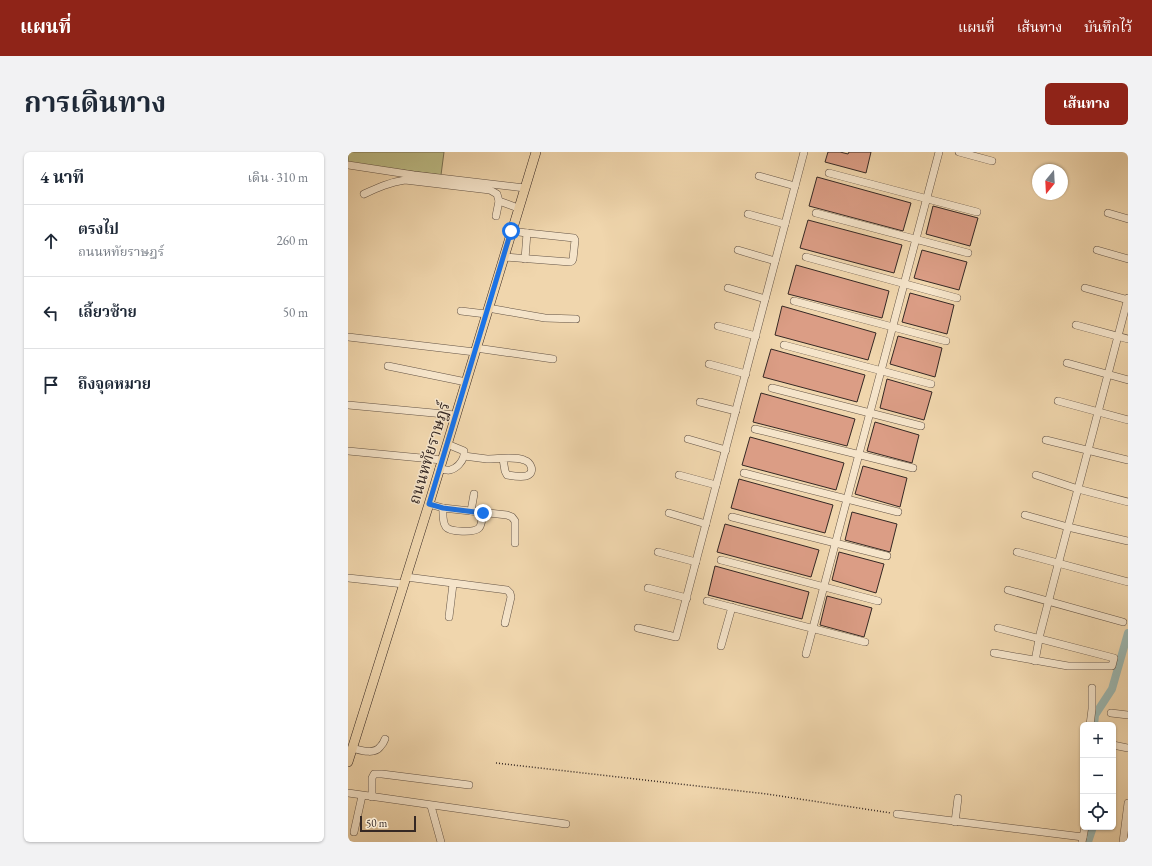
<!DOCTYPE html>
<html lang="th">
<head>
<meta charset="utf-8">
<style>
	:root { --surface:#fff; --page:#f2f2f3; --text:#1f2937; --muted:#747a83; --line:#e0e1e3; --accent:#8f2418 }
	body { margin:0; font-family:"EB Garamond","Noto Serif Thai",serif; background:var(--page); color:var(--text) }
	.controls { position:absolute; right:12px; bottom:12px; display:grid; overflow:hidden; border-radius:6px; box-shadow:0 1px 3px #0004 }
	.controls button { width:36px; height:36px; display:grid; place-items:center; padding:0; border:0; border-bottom:1px solid var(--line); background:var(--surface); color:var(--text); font:20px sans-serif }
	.compass { position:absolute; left:684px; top:12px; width:36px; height:36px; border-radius:50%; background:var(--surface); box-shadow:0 1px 3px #0004; rotate:198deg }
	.scale { position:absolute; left:12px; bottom:10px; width:56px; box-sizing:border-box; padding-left:4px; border:2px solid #352824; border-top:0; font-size:11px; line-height:14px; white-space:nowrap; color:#352824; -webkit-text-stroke:3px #f5e4ca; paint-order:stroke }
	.stop { position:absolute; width:12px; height:12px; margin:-9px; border:3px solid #1a73e8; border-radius:50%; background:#fff }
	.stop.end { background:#1a73e8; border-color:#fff; box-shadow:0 1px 4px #0008 }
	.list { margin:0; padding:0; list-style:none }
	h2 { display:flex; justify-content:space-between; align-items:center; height:52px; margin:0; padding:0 16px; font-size:17px }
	h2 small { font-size:13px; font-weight:400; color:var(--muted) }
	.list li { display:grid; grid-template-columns:26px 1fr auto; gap:12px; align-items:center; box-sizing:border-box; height:72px; padding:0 16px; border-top:1px solid var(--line) }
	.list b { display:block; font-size:15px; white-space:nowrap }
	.list p { margin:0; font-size:13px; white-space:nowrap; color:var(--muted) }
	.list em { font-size:13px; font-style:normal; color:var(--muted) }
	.icon { flex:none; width:22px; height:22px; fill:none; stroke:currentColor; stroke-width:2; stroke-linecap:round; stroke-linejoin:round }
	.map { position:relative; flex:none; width:780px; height:690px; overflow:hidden; border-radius:6px }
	header { display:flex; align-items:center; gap:24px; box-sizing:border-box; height:56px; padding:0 20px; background:var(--accent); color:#fff }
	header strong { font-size:19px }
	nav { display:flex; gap:22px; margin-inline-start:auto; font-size:14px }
	.intro { display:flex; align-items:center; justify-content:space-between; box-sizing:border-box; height:96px; padding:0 24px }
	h1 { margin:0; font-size:28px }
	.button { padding:10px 18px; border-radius:6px; background:var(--accent); color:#fff; font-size:14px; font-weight:700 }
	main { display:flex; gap:24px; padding:0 24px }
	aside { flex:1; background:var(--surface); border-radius:6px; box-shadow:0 1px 3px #0004 }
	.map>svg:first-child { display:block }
</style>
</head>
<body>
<header>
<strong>แผนที่</strong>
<nav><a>แผนที่</a><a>เส้นทาง</a><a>บันทึกไว้</a></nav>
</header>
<div class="intro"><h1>การเดินทาง</h1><a class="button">เส้นทาง</a></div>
<main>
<aside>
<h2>4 นาที<small>เดิน · 310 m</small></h2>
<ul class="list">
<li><svg class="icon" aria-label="ahead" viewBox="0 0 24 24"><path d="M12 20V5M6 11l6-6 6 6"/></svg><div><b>ตรงไป</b><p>ถนนหทัยราษฎร์</p></div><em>260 m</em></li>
<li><svg class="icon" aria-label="left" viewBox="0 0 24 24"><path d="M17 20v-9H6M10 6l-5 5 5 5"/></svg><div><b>เลี้ยวซ้าย</b></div><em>50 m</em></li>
<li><svg class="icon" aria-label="arrive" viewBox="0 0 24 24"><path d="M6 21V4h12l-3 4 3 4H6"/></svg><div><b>ถึงจุดหมาย</b></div></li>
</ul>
</aside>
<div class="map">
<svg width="780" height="690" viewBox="0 0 780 690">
	<rect width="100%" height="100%" fill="#f0d6ad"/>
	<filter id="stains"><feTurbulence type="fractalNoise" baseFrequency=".005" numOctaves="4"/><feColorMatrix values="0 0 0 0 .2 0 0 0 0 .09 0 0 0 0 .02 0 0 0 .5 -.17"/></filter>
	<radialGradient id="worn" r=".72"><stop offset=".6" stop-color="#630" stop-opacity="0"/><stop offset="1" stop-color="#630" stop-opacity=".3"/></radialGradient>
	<path fill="#bdbd87" stroke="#797256" d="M0,0H96L93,23L0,11Z"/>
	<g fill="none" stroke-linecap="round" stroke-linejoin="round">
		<g stroke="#9bb7b1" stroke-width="8">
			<path d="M746,573L747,563L764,537L780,481"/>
			<path d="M740,690L745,675"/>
		</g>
	</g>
	<g fill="#db9d85" stroke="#352824">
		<path d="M480,0H492L500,2L501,0H523L518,21L477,10Z"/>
		<path d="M469,25L563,51L555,79L461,54Z"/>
		<path d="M585,54L630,66L622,94L578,82Z"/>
		<path d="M460,68L554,93L546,121L452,96Z"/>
		<path d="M574,98L619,110L611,138L566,126Z"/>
		<path d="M448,113L541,139L534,166L440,142Z"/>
		<path d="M562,141L606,153L599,182L554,170Z"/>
		<path d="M434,154L528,181L520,208L427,183Z"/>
		<path d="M550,184L594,196L587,225L542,212Z"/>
		<path d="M423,197L517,223L509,250L415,225Z"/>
		<path d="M539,227L584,240L576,268L532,256Z"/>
		<path d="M413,241L507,267L499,294L405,270Z"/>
		<path d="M527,270L571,283L564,311L519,299Z"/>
		<path d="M402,285L496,311L488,338L394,313Z"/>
		<path d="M515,314L559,326L552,355L507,342Z"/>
		<path d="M391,327L485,353L477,381L383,356Z"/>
		<path d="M504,360L549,372L542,400L497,388Z"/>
		<path d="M377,372L471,398L463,425L369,400Z"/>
		<path d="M491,400L536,412L528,441L484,428Z"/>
		<path d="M367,414L461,440L454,467L360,443Z"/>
		<path d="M479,444L524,456L516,485L472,473Z"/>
	</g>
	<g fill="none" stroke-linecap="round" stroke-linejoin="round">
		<defs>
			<g id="minor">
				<path d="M611,0L644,9"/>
				<path d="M0,13L66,23L177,36"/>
				<path d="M481,21L629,60"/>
				<path d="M411,24L447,34"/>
				<path d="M16,42C29,36 42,30 57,28L142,38L149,42L151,49L170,56"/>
				<path d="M468,61L620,101"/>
				<path d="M760,61L780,67"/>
				<path d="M400,62L437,72"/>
				<path d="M148,64L151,49"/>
				<path d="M390,98L427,109"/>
				<path d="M749,98L780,107"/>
				<path d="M156,105L222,110L224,109L225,107L227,88L226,86L179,81L163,79"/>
				<path d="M458,105L609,146"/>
				<path d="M177,107L179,81"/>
				<path d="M380,136L417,147"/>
				<path d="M737,136L780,148"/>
				<path d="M446,149L598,189"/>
				<path d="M140,156L197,166L228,167"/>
				<path d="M113,159L138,162"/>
				<path d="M728,173L780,187"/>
				<path d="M370,174L408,184"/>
				<path d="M0,185L127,200"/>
				<path d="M436,193L583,232"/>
				<path d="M128,196L205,207"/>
				<path d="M719,211L780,228"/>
				<path d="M361,212L398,222"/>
				<path d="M40,214L118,230"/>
				<path d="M424,236L573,274"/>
				<path d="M710,249L780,268"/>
				<path d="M352,250L388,259"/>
				<path d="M0,253L107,263"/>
				<path d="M407,277L565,316"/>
				<path d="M340,287L378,298"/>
				<path d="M698,288L780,308"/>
				<path d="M99,292L116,299V304C124,305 131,306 139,307C150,307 167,304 176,308C183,310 188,321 178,324C173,325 165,324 159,323L157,319L155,307"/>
				<path d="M0,299L94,308"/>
				<path d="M91,316C94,317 99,319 102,318C109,316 114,310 116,304"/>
				<path d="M396,321L550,360"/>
				<path d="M331,323L368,333"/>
				<path d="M688,323L730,337L780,350"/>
				<path d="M81,352L95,356L159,363L164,365L167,369V391"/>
				<path d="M95,356C95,361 94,370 98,375C102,380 126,381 131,376C134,373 134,365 135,361"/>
				<path d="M123,359L126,342"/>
				<path d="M321,361L358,372"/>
				<path d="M677,363L720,375L780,389"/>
				<path d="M384,365L539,404"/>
				<path d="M310,400L348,410"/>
				<path d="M669,400L780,430"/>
				<path d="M373,408L530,449"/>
				<path d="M58,425L159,438L162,441L163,445L157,471"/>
				<path d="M0,426L56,432"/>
				<path d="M300,436L339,446"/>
				<path d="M660,438L775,470"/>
				<path d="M359,449L517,490"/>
				<path d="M101,465L105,432"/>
				<path d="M290,476L328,485L456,0"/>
				<path d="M373,494L384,455"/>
				<path d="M646,501L720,514H764L766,506L650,476"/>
				<path d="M458,502L591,0"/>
				<path d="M687,509L692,482L706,428L780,146"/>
				<path d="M763,561L780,563"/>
				<path d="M742,573L744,557V536"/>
				<path d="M765,593L780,596"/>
				<path d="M4,596C12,598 26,603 32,595C34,593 36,590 37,587"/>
				<path d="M0,641L218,672"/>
				<path d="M24,645V626L26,622H34L121,633"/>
				<path d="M83,654L93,690"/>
				<path d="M549,662L735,685"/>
				<path d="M607,670L610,646"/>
				<path d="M6,680L14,644"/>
				<path d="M734,690L737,675"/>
				<path d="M775,690L780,651"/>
			</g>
			<path id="major" d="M0,610L81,352L188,0"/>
		</defs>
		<use href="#minor" stroke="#645446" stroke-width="8"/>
		<use href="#major" stroke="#352824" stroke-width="10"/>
		<path stroke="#352824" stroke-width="1.5" stroke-dasharray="1 2" stroke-linecap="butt" d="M148,611L419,642L543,661"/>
		<use href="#minor" stroke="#f5e4ca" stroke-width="7"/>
		<use href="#major" stroke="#f0d6ad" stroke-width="9"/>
	</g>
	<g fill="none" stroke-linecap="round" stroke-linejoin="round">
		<path stroke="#1a73e8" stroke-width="5" d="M135,361L95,356L81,352L163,79"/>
	</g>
	<g text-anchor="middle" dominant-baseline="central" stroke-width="3" stroke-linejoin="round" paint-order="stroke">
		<g font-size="16" fill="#352824" stroke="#f5e4ca">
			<text transform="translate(81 301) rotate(-73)">ถนนหทัยราษฎร์</text>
		</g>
	</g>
	<rect width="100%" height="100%" filter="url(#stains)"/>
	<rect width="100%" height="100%" fill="url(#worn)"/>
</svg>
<div class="controls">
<button>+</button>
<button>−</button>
<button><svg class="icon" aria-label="locate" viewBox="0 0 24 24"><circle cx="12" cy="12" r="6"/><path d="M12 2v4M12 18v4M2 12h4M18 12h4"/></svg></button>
</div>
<svg class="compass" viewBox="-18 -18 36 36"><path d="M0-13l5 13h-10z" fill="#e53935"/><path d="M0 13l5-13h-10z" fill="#747a83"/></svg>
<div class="scale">50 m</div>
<div class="stop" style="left:163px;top:79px"></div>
<div class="stop end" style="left:135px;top:361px"></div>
</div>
</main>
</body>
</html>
